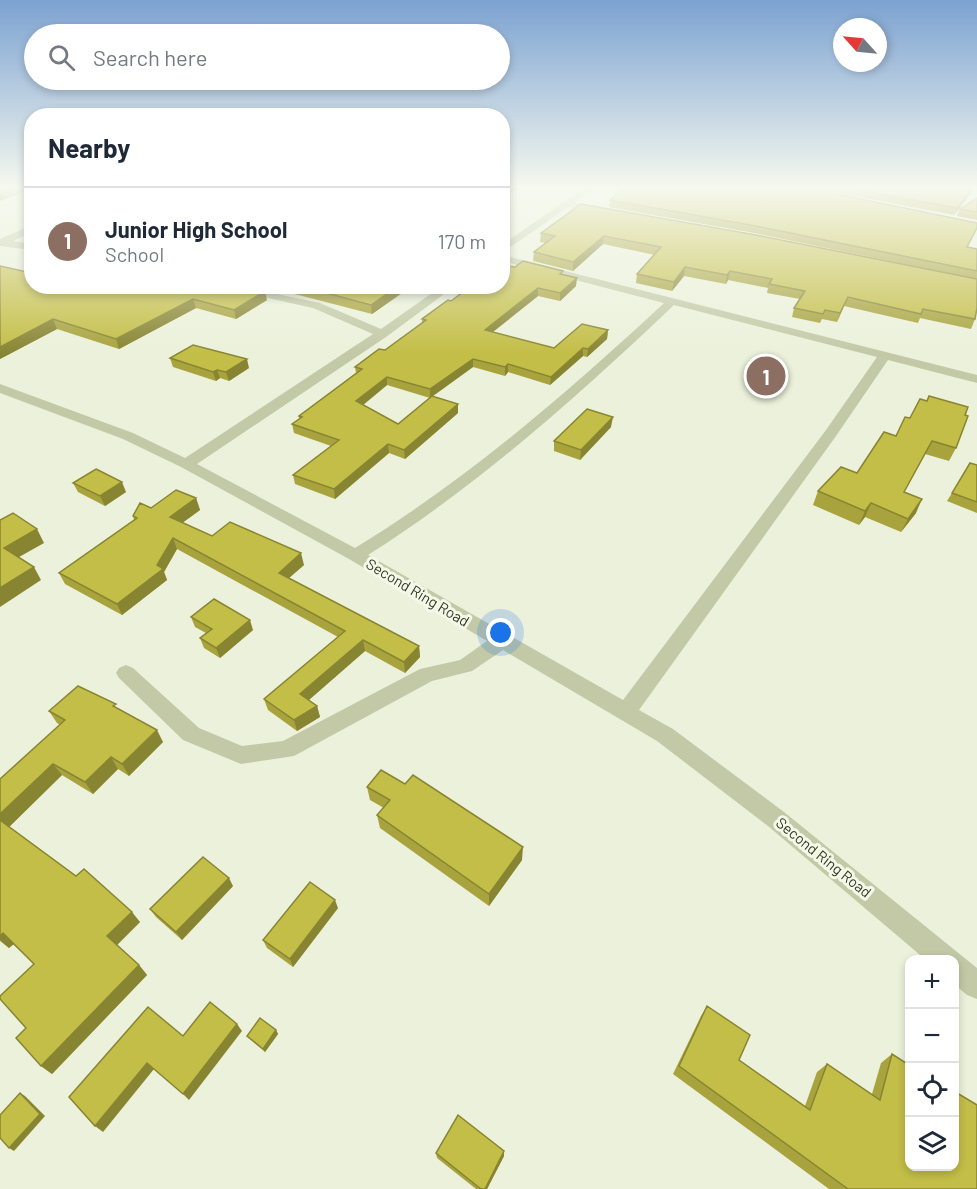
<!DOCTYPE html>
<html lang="en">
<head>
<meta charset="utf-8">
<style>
	:root { --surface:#fff; --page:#f2f2f3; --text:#1f2937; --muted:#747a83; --line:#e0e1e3; --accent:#1e2a56 }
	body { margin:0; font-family:Barlow,sans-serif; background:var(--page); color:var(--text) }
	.controls { position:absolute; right:18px; bottom:18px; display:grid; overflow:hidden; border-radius:12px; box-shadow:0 3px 9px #0003 }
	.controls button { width:54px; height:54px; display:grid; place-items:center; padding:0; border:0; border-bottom:2px solid var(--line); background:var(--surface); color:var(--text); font:30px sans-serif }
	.compass { position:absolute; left:833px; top:18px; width:54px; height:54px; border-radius:50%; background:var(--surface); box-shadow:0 3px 9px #0003; rotate:297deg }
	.you { position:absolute; left:501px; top:633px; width:21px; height:21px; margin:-15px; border:4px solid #fff; border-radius:50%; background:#1a73e8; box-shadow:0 0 0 9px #1a73e833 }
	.badge { display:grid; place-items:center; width:39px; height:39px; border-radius:50%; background:var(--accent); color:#fff; font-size:20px; font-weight:700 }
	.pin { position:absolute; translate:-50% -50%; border:3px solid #fff; box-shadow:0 2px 6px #0006 }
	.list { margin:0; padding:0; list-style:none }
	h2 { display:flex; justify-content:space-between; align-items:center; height:78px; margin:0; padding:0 24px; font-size:26px }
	h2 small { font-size:20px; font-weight:400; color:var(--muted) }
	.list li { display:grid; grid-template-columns:39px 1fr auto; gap:18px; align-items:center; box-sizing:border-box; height:108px; padding:0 24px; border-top:2px solid var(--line) }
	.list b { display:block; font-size:22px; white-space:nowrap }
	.list p { margin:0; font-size:20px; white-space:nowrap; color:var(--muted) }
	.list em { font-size:20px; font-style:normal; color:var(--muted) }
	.icon { flex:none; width:33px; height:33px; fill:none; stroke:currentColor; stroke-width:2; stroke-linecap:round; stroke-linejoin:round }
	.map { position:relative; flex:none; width:977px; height:1189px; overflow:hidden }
	.search { position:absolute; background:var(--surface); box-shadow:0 3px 9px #0003; left:24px; top:24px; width:486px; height:66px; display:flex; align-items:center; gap:15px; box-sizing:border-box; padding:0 21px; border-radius:33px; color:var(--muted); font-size:22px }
	.panel { position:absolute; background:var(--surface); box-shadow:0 3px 9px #0003; left:24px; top:108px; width:486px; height:186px; border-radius:24px }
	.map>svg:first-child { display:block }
</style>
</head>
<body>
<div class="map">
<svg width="977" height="1189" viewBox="0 0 977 1189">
	<rect width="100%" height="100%" fill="#ecf1db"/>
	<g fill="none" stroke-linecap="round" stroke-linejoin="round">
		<g fill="#c3c9a7" fill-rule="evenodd">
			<path d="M584,188H593L574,203L605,208V212L568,207L502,253V245Z"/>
			<path d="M32,225V232L13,241L32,244V250L0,246V239Z"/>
			<path d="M502,255L977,375V383L888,360L836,436L639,710L673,729L784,812L977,968V999L967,995L954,984V960H926L768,826L657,741L503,650L472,671L432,681L294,756L241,764L183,740L119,678L116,673L119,668L126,665L133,668L199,728L242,746L283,741L420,669L460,660L487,641L349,559L181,467L123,439L0,393V384L133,433L185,458L373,334L313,308L213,286H238L320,303L381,329L442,286H455L386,337L197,464L355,548C468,479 567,393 664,303L502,261ZM674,305L877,357L826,430L623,700L368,555C480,484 578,396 674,305Z"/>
		</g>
	</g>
	<g fill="#a8a33d" fill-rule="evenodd">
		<path d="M814,188H975L954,215Z"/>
		<path d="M977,198V220L957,216L960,209Z"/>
		<path d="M610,200L977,249V279L754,233L609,207Z"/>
		<path d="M581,204L975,319L971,329L920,318L918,323L844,306L837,322L822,319L820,323L792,317L794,308L800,299L767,293L768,288L728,280L726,284L684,276L672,291L636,283L637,274L655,255L603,244L573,271L533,261L534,252L546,243L540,242L541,233Z"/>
		<path d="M515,267L563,275L576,286L560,301L538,296L493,332L554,348L608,330L607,339L587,357L583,356L550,385L508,372L505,376L473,367L433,396L458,413L405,459L389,453L335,499L295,484L293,475L331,446L294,433L292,424L299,419V416L356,373L355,367L385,350L422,323V319L451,301ZM387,385L430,398L398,424L363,405Z"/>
		<path d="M32,286L267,300L236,319L196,308L119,349L57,329L0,359Z"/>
		<path d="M251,286H412L372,314L283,291L280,292Z"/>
		<path d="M170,358L249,368L229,381L220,378L216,381L173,367Z"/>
		<path d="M965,415L956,448L949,461L925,454L904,492L916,513L901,532L865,517L859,525L813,505L818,491L857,473L896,436L910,418Z"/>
		<path d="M611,427L580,460L554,451V441Z"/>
		<path d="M977,465V513L947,501L952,493Z"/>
		<path d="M73,483L126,492L105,506L78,492Z"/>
		<path d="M196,498L200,510L182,523L212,536L304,565L289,578L419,646L420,657L405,673L365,651L309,700L317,706L320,717L297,731L268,710L264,699L338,637L177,549L164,572L167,580L122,615L65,584L59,573L134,520L133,516L151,508Z"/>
		<path d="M191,617L253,630L220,658L204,648L200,638L206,633L195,627Z"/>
		<path d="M118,709L163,742L129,776L118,769L93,794L62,775L9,827L140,922L117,945L139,965L147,975L52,1074L41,1066L26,1028L34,964L13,944L9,948L0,941V779L60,725L57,723L49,711Z"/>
		<path d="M367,787L522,860L489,906L380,828L377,815L384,808L370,800Z"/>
		<path d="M233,886L182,940L156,917L150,909Z"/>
		<path d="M338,908L293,967L267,948L263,940Z"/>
		<path d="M707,1006L739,1060L805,1106L817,1072L827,1064L872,1094L881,1063L892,1054L977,1189H829L673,1074L701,1016Z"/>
		<path d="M276,1030L278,1034L265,1052L250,1039L247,1036Z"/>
		<path d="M504,1151V1156L487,1189H476L437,1158L436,1153Z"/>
	</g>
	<g fill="#888532">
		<path d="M14,188H22L23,192L0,201V193Z"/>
		<path d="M506,188H518L502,198V190Z"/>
		<path d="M972,188H975L954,215L957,208Z"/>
		<path d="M604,236L603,244L573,271V262Z"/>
		<path d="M685,267L684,276L672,291L674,282Z"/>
		<path d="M730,271L728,280L726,284L727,275Z"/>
		<path d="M577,278L576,286L560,301V293Z"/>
		<path d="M279,286H282L283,291L280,292Z"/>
		<path d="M398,286H412L372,314L371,305Z"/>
		<path d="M538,288V296L485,338V330Z"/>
		<path d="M265,291L267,300L236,319L234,310Z"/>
		<path d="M848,297L844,306L837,322L840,313Z"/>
		<path d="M193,299L196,308L119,349L116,339Z"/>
		<path d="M53,319L57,329L0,359V347Z"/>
		<path d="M608,330L607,339L587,357L588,349Z"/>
		<path d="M583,348V356L550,385L551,377Z"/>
		<path d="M247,359L249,368L229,381L226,372Z"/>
		<path d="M473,359V367L430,398V389Z"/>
		<path d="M508,364V372L505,376V367Z"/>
		<path d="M217,370L220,378L216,381L213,372Z"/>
		<path d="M387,377V385L357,410L356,401Z"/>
		<path d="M458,404V413L405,459L404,450Z"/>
		<path d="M613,417L611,427L580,460L581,450Z"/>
		<path d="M388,444L389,453L335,499L334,489Z"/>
		<path d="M122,482L126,492L105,506L100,496Z"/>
		<path d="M196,498L200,510L174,529L170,517Z"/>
		<path d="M922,499L916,513L901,532L908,519Z"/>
		<path d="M871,503L865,517L859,525L865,511Z"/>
		<path d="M37,529L44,543L12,561L4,548Z"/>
		<path d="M173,538L177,549L164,572L167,580L122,615L117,604L157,565Z"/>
		<path d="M301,553L304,565L282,584L279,573Z"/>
		<path d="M34,567L41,580L0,607V588Z"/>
		<path d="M250,620L253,630L220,658L216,648Z"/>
		<path d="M363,640L365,651L303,705L300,694Z"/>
		<path d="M419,646L420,657L405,673L404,662Z"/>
		<path d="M317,706L320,717L297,731L294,720Z"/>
		<path d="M157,730L163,742L129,776L122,764Z"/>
		<path d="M111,757L118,769L93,794L85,782Z"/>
		<path d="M53,764L62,775L7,829L0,822V814Z"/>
		<path d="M523,847L522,860L489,906V894Z"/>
		<path d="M229,878L233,886L182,940L176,932Z"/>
		<path d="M335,900L338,908L293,967L290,959Z"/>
		<path d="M132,912L140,922L116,946L107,936Z"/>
		<path d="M3,933L14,944L9,948L0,940V936Z"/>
		<path d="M139,965L147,975L52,1074L41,1066Z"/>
		<path d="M237,1024L242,1031L189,1100L183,1094Z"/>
		<path d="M276,1030L278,1034L265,1052L263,1049Z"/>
		<path d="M147,1063L154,1069L103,1132L95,1126Z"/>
		<path d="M20,1093L25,1096L45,1116L14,1151L9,1148Z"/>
		<path d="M504,1151V1156L487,1189H485Z"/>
	</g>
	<g fill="#c3be47" stroke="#888532" stroke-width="1.5">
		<path d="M0,188H14L0,193Z"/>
		<path d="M624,188H808L977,223V228L967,247L977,249V271L756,226L610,200Z"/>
		<path d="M850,188H972L957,208Z"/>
		<path d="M977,198V212L960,209Z"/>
		<path d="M581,204L756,235L977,279V308L975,319L923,309L921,314L848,297L840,313L825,310L823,314L794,308L805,291L769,284L772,279L730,271L727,275L685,267L674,282L637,274L661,247L604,236L573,262L534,252L555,236L541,233Z"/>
		<path d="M523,261L563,271L560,274L577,278L560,293L538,288L485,330L554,348L582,324L608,330L588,349L583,348L551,377L508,364L505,367L473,359L430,389L387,377L356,401L398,424L432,396L458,404L404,450L388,444L334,489L293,475L339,440L292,424L302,417L299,416L362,369L355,367L379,349L385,350L426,320L422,319L448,300L451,301L471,286H502V265L515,267Z"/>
		<path d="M0,266L32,273V286H244L265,291L234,310L193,299L116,339L53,319L0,347Z"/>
		<path d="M300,286H398L371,305Z"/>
		<path d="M193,345L247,359L226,372L217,370L213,372L170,358Z"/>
		<path d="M929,396L968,407L965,415L968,416L956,448L932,441L904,492L922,499L908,519L871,503L865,511L818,491L841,467L857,473L884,432L896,436L905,417L910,418L920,399L927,401Z"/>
		<path d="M587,409L613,417L581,450L554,441Z"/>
		<path d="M970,463L977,465V502L952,493Z"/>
		<path d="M96,469L122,482L100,496L73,483Z"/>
		<path d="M176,490L196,498L170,517L212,536L230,522L301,553L279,573L419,646L404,662L363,640L300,694L317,706L294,720L264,699L345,631L173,538L157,565L163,569L117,604L59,573L137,518L133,516L140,503L151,508Z"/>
		<path d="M13,513L37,529L4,548L34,567L0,588V520Z"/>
		<path d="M214,599L250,620L216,648L200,638L212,629L191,617Z"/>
		<path d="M78,686L116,704L113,706L157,730L122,764L111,757L85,782L53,764L0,814V779L65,720L49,711Z"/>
		<path d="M381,770L405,784L413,775L523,847L489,894L377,815L390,800L367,787Z"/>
		<path d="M0,820L76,876L84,869L132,912L107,936L139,965L41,1066L16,1038L26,1028L0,999V996L34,964L3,933L0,936Z"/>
		<path d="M203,857L229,878L176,932L150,909Z"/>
		<path d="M310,882L335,900L290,959L263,940Z"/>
		<path d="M210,1002L237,1024L183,1094L147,1063L95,1126L69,1097L148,1007L183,1036Z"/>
		<path d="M707,1006L750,1035L739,1060L810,1110L827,1064L880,1100L892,1054L909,1065V1167H954V1091L977,1105V1189H848L679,1066Z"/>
		<path d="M260,1018L276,1030L263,1049L247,1036Z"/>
		<path d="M20,1093L40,1114L9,1148L0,1138V1115Z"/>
		<path d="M458,1115L504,1151L485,1189H481L436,1153Z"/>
	</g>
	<linearGradient id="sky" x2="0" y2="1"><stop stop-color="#7ca2d1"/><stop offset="0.53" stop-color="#f6f9ef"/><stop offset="1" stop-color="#f6f9ef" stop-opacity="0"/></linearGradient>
	<rect width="977" height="354" fill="url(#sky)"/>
	<g text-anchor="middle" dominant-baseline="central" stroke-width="6" stroke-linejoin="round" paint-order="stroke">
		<g font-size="15" fill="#353628" stroke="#f4f9e7">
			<text transform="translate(418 592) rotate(31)">Second Ring Road</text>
			<text transform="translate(824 857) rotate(39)">Second Ring Road</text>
		</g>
	</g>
</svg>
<div class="controls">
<button>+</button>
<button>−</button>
<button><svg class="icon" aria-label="locate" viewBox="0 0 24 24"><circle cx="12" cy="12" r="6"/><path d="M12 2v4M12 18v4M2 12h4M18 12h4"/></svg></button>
<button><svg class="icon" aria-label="layers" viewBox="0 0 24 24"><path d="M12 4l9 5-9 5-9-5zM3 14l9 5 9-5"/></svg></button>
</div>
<svg class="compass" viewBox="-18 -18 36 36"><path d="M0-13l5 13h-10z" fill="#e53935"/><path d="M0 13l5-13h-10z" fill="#747a83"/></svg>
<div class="you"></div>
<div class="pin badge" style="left:766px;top:376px;background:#8d6e63">1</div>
<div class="search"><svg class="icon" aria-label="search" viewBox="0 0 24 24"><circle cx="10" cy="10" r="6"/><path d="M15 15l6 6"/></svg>Search here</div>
<section class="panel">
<h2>Nearby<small></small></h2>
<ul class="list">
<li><span class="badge" style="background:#8d6e63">1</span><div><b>Junior High School</b><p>School</p></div><em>170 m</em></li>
</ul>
</section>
</div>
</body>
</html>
